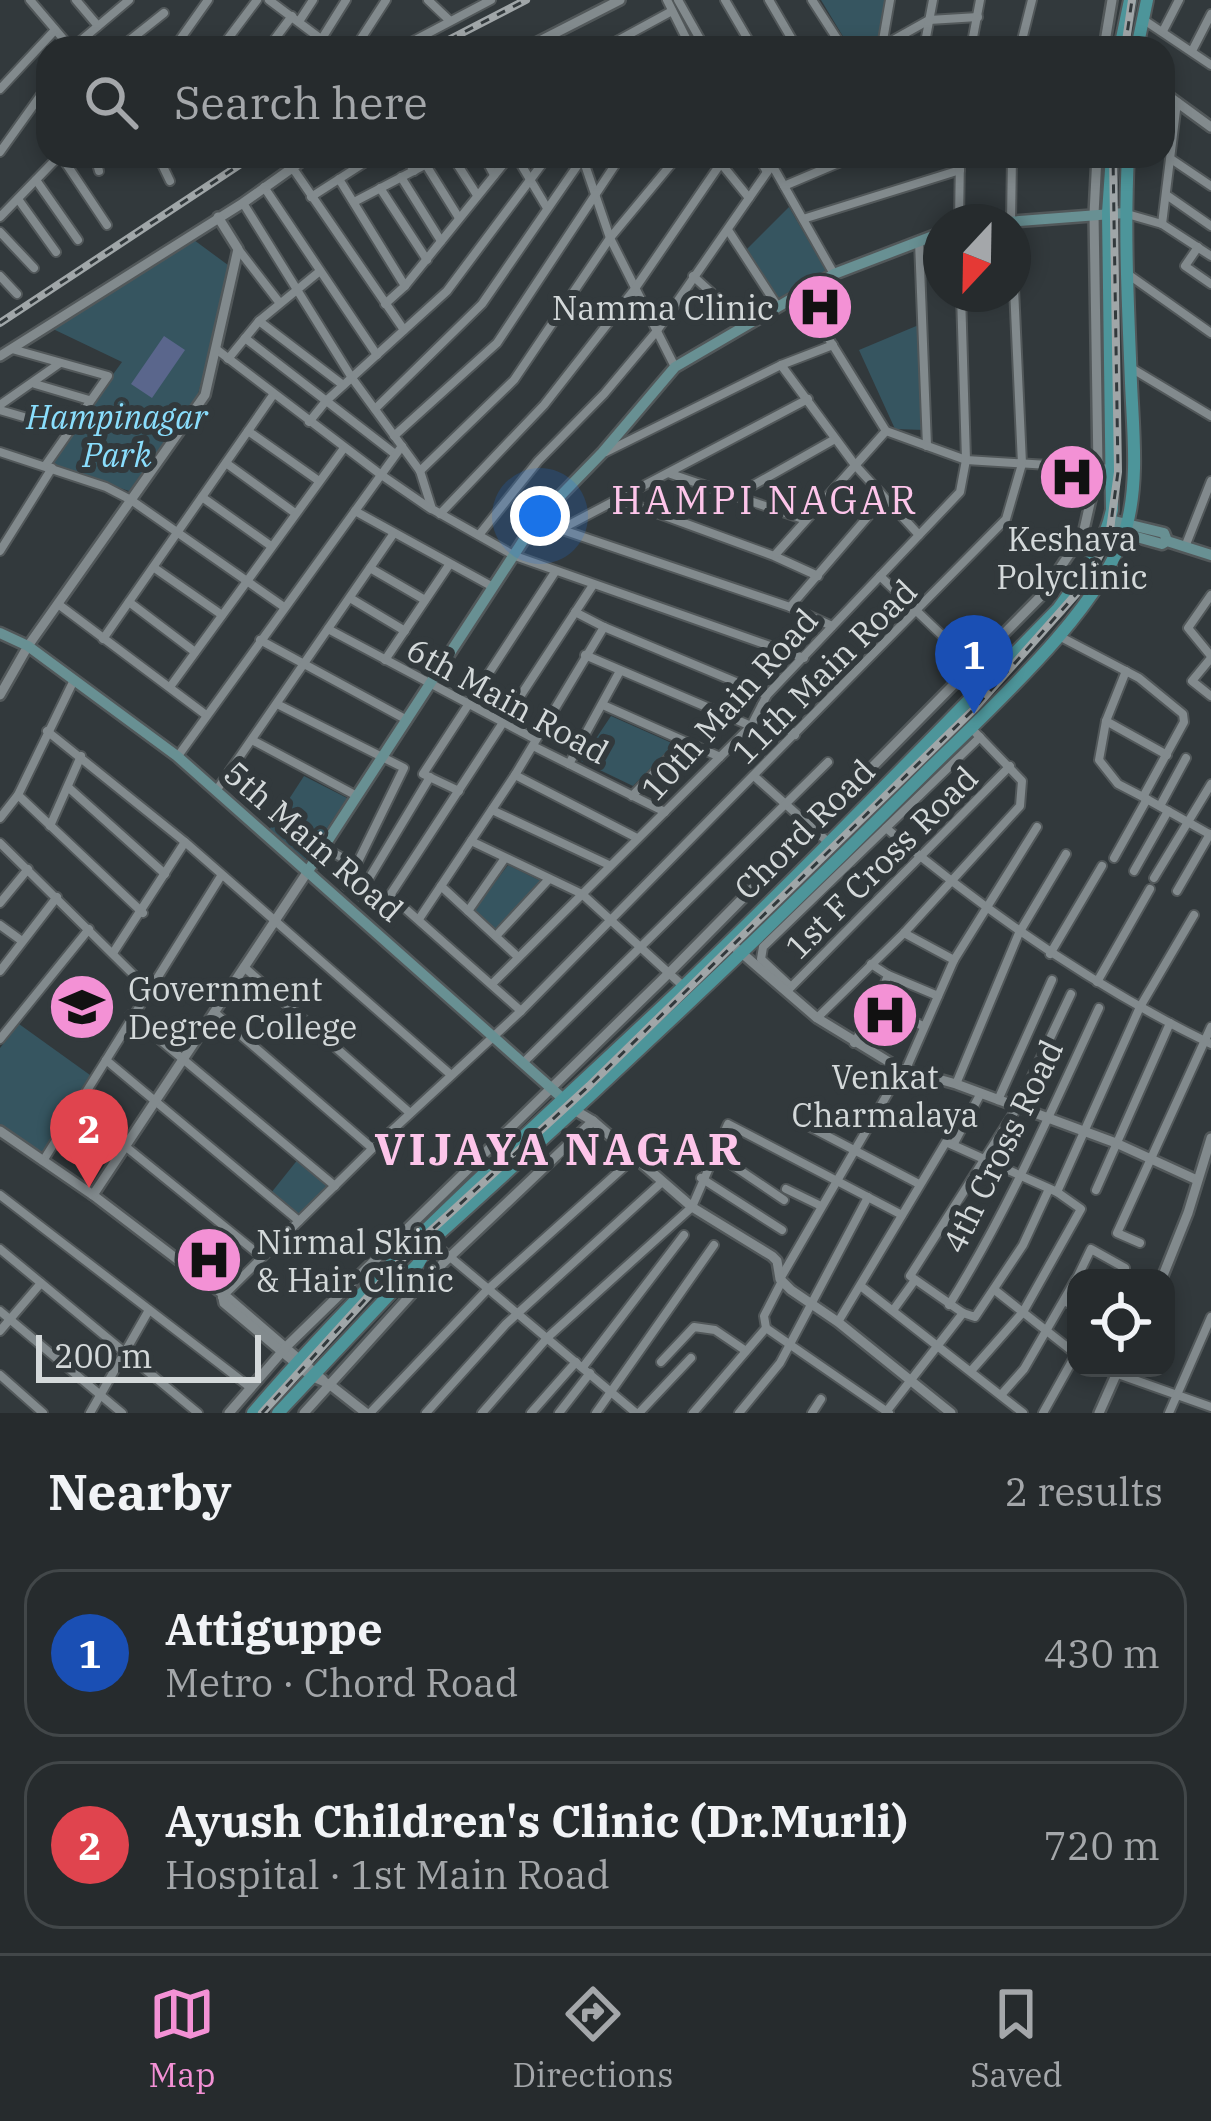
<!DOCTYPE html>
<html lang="en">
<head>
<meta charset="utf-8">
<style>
	:root { --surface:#262b2d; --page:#323739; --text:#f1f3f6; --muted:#a4a7aa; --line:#424749; --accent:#f391d5 }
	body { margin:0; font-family:"IBM Plex Serif",serif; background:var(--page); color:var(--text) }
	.controls { position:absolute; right:36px; bottom:36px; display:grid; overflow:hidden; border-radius:24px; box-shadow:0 6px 18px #0003 }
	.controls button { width:108px; height:108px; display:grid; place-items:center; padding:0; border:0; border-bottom:3px solid var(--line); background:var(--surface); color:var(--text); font:60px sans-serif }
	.compass { position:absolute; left:923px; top:204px; width:108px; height:108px; border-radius:50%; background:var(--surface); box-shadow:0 6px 18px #0003; rotate:202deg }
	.scale { position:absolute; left:36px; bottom:30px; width:225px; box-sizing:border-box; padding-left:12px; border:6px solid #d4d9da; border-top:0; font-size:33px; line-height:42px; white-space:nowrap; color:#d4d9da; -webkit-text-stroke:9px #32393c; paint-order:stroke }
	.you { position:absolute; left:540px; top:516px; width:42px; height:42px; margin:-30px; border:9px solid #fff; border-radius:50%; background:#1a73e8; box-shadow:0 0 0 18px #1a73e833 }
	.badge { display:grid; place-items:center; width:78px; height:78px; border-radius:50%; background:var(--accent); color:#fff; font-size:39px; font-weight:700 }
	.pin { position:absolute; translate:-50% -99px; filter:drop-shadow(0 3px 6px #0008) }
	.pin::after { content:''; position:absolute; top:63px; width:42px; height:36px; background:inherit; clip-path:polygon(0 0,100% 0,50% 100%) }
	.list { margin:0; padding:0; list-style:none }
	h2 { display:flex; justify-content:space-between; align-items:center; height:156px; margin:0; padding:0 48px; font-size:51px }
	h2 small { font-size:39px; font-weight:400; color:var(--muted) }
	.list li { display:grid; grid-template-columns:78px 1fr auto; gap:36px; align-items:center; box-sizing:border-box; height:168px; margin:0 24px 24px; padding:0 24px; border:3px solid var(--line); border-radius:36px }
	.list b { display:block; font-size:45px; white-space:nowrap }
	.list p { margin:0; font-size:39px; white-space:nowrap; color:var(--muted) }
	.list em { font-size:39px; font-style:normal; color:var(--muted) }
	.icon { flex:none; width:66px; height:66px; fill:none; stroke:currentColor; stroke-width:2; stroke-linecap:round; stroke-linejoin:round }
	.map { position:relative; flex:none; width:1211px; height:1413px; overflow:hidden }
	.search { position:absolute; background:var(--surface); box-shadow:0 6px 18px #0003; left:36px; right:36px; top:36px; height:132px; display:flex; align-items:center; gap:30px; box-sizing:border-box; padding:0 42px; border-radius:36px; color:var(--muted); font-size:45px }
	.sheet { height:540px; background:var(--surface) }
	nav { display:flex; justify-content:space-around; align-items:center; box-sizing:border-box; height:168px; border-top:3px solid var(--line); background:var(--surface); font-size:33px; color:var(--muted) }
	nav a { display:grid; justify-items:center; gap:6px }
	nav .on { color:var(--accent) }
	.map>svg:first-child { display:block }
</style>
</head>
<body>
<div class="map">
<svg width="1211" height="1413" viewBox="0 0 1211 1413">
	<rect width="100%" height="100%" fill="#32393c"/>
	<g fill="#365560">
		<path d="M821,0H889L879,47L850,48Z"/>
		<path d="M789,207L826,271L775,300L747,249Z"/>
		<path d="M194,240L232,268L198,394L129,491L48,464L122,362L53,329Z"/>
		<path d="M921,324L925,430L895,429L859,350Z"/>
		<path d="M611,716L674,744L633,786L581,761Z"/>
		<path d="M304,776L347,798L304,863L269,830Z"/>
		<path d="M508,865L543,882L498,931L474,910Z"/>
		<path d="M19,1024L90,1075L43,1155L0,1124V1048Z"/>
		<path d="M299,1158L330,1185L298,1215L271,1193Z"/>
	</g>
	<path fill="#5a668c" d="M164,336L185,350L152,398L131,384Z"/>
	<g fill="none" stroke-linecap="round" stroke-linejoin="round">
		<defs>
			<g id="minor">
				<path d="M30,0L71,48"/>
				<path d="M76,0L98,26"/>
				<path d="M269,0L333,48"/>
				<path d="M428,0L449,20"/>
				<path d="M667,0L691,48"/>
				<path d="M678,0L705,48"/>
				<path d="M725,0L753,48"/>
				<path d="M769,0L797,48"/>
				<path d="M812,0L843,48"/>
				<path d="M300,20L313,0"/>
				<path d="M1144,20L1211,65"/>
				<path d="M1163,31L1179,0"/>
				<path d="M321,40L346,0"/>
				<path d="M882,46L890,0"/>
				<path d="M72,48L129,0"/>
				<path d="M120,48L164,13"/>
				<path d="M174,48L208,0"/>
				<path d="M221,48L257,0"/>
				<path d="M268,48L292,16"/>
				<path d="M355,48L386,0"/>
				<path d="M400,48L491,0"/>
				<path d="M604,48L672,11"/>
				<path d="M879,48L929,20L978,17"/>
				<path d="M924,48L933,0"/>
				<path d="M971,48L980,0"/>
				<path d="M1020,48L1032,0"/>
				<path d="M1192,51L1211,14"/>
				<path d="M0,89L55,30"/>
				<path d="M0,152L48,85"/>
				<path d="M61,156L107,225"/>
				<path d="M95,156L99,171"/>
				<path d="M158,156L170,181"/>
				<path d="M193,156L195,162"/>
				<path d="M405,156L414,171"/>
				<path d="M452,156L477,195"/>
				<path d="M484,156L494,175"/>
				<path d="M516,156L547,208"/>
				<path d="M582,156L610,238L675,367"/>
				<path d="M715,156L749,198"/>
				<path d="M758,156L767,172"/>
				<path d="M767,156L834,274"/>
				<path d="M816,156L823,168"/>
				<path d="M1171,159L1211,186"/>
				<path d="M426,165L459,218"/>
				<path d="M292,167L404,330"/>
				<path d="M401,177L441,241"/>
				<path d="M339,179L405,286"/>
				<path d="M36,180L78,240"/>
				<path d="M784,186L855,156"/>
				<path d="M264,187L377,355"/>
				<path d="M380,188L427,260"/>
				<path d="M1168,196L1211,226"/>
				<path d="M311,197L375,156"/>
				<path d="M18,199L56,252"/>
				<path d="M354,202L442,156"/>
				<path d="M243,203L352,378L420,471L432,509L515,556L804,658"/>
				<path d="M1127,214L1162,224L1211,256"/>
				<path d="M0,217L59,156"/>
				<path d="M803,219L960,170"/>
				<path d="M959,222L960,156"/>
				<path d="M1011,222L1012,156"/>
				<path d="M1162,224L1177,102"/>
				<path d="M728,230L778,307"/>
				<path d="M0,232L34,268"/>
				<path d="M919,241L927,446"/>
				<path d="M1198,247L1185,266L1211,284"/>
				<path d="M238,249L279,302"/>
				<path d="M1129,275L1211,333"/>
				<path d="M0,276L17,294"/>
				<path d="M693,276L747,325"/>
				<path d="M801,294L886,431L966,460L1114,469"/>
				<path d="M385,304L405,286L510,156"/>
				<path d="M259,321L343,385"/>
				<path d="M245,338L395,454"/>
				<path d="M12,349L108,376L45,466"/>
				<path d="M216,349L380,474L431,509"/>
				<path d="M228,359L259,321L320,271"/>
				<path d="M781,365L855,465L919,535"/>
				<path d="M1131,368L1211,416"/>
				<path d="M35,384L89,400"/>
				<path d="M0,405L60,363"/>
				<path d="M375,409L482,304L584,156"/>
				<path d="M0,410L68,430"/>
				<path d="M309,422L326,401L447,291L548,156"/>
				<path d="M248,431L319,481"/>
				<path d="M394,436L497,343L621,156"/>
				<path d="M0,452L106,487L131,500L284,607"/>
				<path d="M606,452L781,365L833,345"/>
				<path d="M226,463L295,513"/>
				<path d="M420,471L514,380L610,238L678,156"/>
				<path d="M671,474L806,520"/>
				<path d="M736,495L835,439"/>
				<path d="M202,497L271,546"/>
				<path d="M621,500L774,556L818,576"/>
				<path d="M355,511L493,587"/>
				<path d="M440,514L544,405L634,290L721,163"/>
				<path d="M536,521L790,607L832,626"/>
				<path d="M565,527L808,399"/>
				<path d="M479,535L538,461L604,394L656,332L772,165"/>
				<path d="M1185,547L1211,481"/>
				<path d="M0,551L52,468"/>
				<path d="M775,555L886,431"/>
				<path d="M370,568L425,600"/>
				<path d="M156,569L222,615"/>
				<path d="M880,576L973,665"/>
				<path d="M1211,595L1188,628L1211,656"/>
				<path d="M350,598L405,631"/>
				<path d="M129,602L195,652"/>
				<path d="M58,604L206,715"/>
				<path d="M790,607L883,499"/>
				<path d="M575,612L604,627L767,695"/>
				<path d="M328,629L535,739"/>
				<path d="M1059,636L1139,678L1183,714L1184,722L1143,797L1211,835"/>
				<path d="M103,639L273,395"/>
				<path d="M260,640L407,720"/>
				<path d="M585,655L751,726"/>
				<path d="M1211,658L1192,681L1211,696"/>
				<path d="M385,660L449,565"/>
				<path d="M1126,671L1106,721L1099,760L1118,784L1143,797"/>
				<path d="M170,687L344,448"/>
				<path d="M277,704L404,768L346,886"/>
				<path d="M603,705L720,757"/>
				<path d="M762,705L795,735"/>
				<path d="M1106,721L1167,755"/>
				<path d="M47,731L185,842L450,1074"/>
				<path d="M252,740L357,796"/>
				<path d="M533,746L665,812"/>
				<path d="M178,756L402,446"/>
				<path d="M569,764L620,671"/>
				<path d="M515,775L637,838"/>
				<path d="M754,776L828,842"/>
				<path d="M430,777L359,895L381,909L593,585"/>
				<path d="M69,788L165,874"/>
				<path d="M216,791L394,533"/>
				<path d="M459,791L423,774L555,572"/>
				<path d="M18,795L143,913"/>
				<path d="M632,796L684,742"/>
				<path d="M1160,806L1186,758"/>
				<path d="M492,810L609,865"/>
				<path d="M0,818L18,795L74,680"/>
				<path d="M50,826L81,756"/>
				<path d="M886,828C987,913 1092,986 1211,1044"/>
				<path d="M471,841L582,894L683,986"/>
				<path d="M0,843L148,989"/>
				<path d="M323,847L357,866"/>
				<path d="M1114,858L1147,799"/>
				<path d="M1134,871L1168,811"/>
				<path d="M1154,878L1211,784"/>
				<path d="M441,886L518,957"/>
				<path d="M1177,891L1210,834"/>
				<path d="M391,896L521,1011"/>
				<path d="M0,903L28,869"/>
				<path d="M468,911L505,858"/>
				<path d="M419,919L515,775L604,627"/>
				<path d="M0,925L22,941"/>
				<path d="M904,933L954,960"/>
				<path d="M496,936L549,879"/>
				<path d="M113,953L185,842"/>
				<path d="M1050,954L1102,866"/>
				<path d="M871,964L888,975L877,1005L923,1026"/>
				<path d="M244,967L410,1113"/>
				<path d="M0,971L57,897"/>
				<path d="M888,975L938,996"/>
				<path d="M1097,982L1150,889"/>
				<path d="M493,983L751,726L767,695L960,492L966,460L961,294"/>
				<path d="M791,987L761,959L763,947L980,737"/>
				<path d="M791,987L1010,766"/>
				<path d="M214,1012L372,1148"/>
				<path d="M130,1015L335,1186"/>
				<path d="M817,1018L904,933L1020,806L1022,781L971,728"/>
				<path d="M0,1039L89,929"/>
				<path d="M854,1043L877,1005"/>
				<path d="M106,1060L299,1221"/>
				<path d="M524,1062L828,762"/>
				<path d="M906,1069L954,960L1037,827"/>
				<path d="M956,1084L1019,933L1066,854"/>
				<path d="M998,1100L1052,980"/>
				<path d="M810,1127L919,1184"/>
				<path d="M953,1145L981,1093"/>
				<path d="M125,1146L262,1257"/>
				<path d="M713,1152L784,1200"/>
				<path d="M43,1161L221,876"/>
				<path d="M701,1178L782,1230"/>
				<path d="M786,1189L821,1206"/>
				<path d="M1049,1189L1023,1245L975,1317L963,1313L910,1276L1017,1108L1071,994"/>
				<path d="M1096,1190L1170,1023"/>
				<path d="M1057,1192L1140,1007L1194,915"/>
				<path d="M0,1195L251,1388"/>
				<path d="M431,1241L636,1413"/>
				<path d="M1140,1243L1117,1233L1211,1027"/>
				<path d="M0,1249L198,1413"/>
				<path d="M1077,1278L1091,1249L1125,1268"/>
				<path d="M780,1279L902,1069"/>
				<path d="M862,1287L1023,1413"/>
				<path d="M996,1291L1076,1354L1043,1413"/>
				<path d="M222,1297L372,1149L521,1011L1006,519L1022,464L1013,266"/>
				<path d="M1064,1301L1076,1307"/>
				<path d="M949,1305C1008,1211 1052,1109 1099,1008"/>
				<path d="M894,1309L915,1280"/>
				<path d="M0,1311L122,1413"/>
				<path d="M838,1322L946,1142L1057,1192L1081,1209L1023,1312L971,1371"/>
				<path d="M766,1328L889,1413"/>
				<path d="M0,1331L41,1283"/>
				<path d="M661,1362L694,1327L715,1330L746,1351"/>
				<path d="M583,1367L684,1235"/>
				<path d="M1101,1368L1211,1407"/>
				<path d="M0,1375L43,1413"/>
				<path d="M1001,1395L1024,1369L1076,1279"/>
				<path d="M886,1412L963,1313"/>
				<path d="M90,1413L149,1310"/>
				<path d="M370,1413L486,1291L634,1158"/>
				<path d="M426,1413L506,1324L662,1182"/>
				<path d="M482,1413L548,1337L692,1207L728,1124L902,1215"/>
				<path d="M531,1413L576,1362"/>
				<path d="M559,1413L590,1373"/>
				<path d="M596,1413L714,1245"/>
				<path d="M639,1413L691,1358"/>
				<path d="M693,1413L766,1328L764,1316L782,1281"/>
				<path d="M739,1413L780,1363L868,1197"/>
				<path d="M812,1413L821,1399"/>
				<path d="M1169,1413L1211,1317"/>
			</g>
			<g id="tertiary">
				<path d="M526,48L620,0"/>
				<path d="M1104,48L1112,0"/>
				<path d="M1163,92L1211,127"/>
				<path d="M0,356L243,203L309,156"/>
				<path d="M0,695L28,646L205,395L238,249L218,217"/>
				<path d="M729,942L817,1018L899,1068L956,1084L1116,1143L1197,1180"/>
				<path d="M576,1111L593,1121L692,1207L772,1256L777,1261L780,1279L791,1290L838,1322L951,1413"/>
				<path d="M0,1131L93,1195L228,1298L323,1380"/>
				<path d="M93,1195L308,871"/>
				<path d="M1162,1278L1188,1213L1211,1138"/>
				<path d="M223,1298L224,1303L311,1376L329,1384L366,1413"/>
				<path d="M229,1413L287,1346L670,972L1041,596L1083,534L1098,468L1094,214L1097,156"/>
				<path d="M304,1413L416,1289L593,1121"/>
				<path d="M1099,1413L1119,1368"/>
			</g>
			<g id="secondary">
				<path d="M1007,222L1125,213"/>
				<path d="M1110,520L1164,533L1167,541"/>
				<path d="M1108,529L1162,544L1167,541L1211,555"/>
				<path d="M0,633L28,646L177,756L569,1104"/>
				<path d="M308,871L536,521L602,453L675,367L834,274L941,233"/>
			</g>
			<g id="primary">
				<path d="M1120,48L1130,0"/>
				<path d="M1137,48L1147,0"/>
				<path d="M253,1413C385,1258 539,1124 686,984C813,862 935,734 1058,609C1080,578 1104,548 1112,510L1108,213L1112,156"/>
				<path d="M278,1413L418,1264L431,1241C600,1089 765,933 926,772C986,712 1102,610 1126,528C1139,482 1133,430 1131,383C1128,307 1124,232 1128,156"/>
			</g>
		</defs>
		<use href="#minor" stroke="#52585a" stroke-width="12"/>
		<use href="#tertiary" stroke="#52585a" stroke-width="14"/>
		<use href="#secondary" stroke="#52585a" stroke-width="15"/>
		<use href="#primary" stroke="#52585a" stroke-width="16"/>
		<use href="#minor" stroke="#828a8d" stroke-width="8"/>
		<use href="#tertiary" stroke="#828a8d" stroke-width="9"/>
		<use href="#secondary" stroke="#689093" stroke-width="10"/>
		<use href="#primary" stroke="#4d959a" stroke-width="12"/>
		<defs>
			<g id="rail">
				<path d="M433,48L526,0"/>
				<path d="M1125,48L1132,0"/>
				<path d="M0,323L253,156"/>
				<path d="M262,1413L413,1247L589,1086L974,709L1085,584L1109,537L1118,472L1113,156"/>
			</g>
		</defs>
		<use href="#rail" stroke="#a0a6a8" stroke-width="8"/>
		<use href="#rail" stroke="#32393c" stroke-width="3" stroke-dasharray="9" stroke-linecap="butt"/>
	</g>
	<defs>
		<symbol id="hospital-disc" viewBox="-11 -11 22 22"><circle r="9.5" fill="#f391d5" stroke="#32393c"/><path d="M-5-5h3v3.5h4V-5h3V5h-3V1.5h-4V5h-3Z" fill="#111"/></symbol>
		<symbol id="university-disc" viewBox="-11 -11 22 22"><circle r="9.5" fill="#f391d5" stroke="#32393c"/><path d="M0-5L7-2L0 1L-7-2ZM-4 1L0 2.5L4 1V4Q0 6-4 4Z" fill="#111"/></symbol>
	</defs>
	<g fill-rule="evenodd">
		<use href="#hospital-disc" x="782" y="269" width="76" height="76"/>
		<use href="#hospital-disc" x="1034" y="439" width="76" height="76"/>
		<use href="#university-disc" x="44" y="969" width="76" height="76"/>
		<use href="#hospital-disc" x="847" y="977" width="76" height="76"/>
		<use href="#hospital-disc" x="171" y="1222" width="76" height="76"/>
	</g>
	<g text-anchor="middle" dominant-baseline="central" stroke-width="12" stroke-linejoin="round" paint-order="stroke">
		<g font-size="33" fill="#d4d9da" stroke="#32393c">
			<text x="774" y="307" text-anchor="end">Namma Clinic</text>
			<text x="1072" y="538">Keshava<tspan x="1072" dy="38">Polyclinic</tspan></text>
			<text x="128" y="988" text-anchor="start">Government<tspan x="128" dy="38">Degree College</tspan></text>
			<text x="885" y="1076">Venkat<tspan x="885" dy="38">Charmalaya</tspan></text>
			<text x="256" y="1241" text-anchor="start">Nirmal Skin<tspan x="256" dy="38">&amp; Hair Clinic</tspan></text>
		</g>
		<g font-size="33" font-style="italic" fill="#8adefd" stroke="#32393c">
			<text x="117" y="416">Hampinagar<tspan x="117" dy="38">Park</tspan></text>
		</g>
		<g font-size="33" fill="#d4d9da" stroke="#32393c">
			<text transform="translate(824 671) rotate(-45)">11th Main Road</text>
			<text transform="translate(508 700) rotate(29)">6th Main Road</text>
			<text transform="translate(729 704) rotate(-48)">10th Main Road</text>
			<text transform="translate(804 829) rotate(-45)">Chord Road</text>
			<text transform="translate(314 841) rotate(41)">5th Main Road</text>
			<text transform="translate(881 862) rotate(-45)">1st F Cross Road</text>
			<text transform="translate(1002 1146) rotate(-64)">4th Cross Road</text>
		</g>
		<g font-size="39" letter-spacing="3" fill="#fdc5ea" stroke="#32393c">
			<text x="765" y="499">HAMPI NAGAR</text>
		</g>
		<g font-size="45" font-weight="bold" letter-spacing="3" fill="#fdc5ea" stroke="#32393c">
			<text x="559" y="1148">VIJAYA NAGAR</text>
		</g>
	</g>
</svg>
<div class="controls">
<button><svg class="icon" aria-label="locate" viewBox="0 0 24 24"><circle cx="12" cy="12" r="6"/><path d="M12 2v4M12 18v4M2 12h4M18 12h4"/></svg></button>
</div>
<svg class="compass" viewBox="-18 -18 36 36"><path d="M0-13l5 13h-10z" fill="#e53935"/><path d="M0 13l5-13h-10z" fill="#a4a7aa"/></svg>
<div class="scale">200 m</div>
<div class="you"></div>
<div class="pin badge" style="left:974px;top:714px;background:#1a4fb4">1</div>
<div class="pin badge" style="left:89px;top:1188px;background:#e0444e">2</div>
<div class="search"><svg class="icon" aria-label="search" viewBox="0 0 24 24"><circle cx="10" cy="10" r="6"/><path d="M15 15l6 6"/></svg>Search here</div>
</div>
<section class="sheet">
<h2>Nearby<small>2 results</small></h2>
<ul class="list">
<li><span class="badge" style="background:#1a4fb4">1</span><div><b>Attiguppe</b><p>Metro · Chord Road</p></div><em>430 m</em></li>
<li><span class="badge" style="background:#e0444e">2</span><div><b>Ayush Children's Clinic (Dr.Murli)</b><p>Hospital · 1st Main Road</p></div><em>720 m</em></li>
</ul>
</section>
<nav>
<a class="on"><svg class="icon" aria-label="map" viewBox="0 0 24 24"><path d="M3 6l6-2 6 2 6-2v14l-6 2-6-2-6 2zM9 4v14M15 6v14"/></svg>Map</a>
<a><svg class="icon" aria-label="directions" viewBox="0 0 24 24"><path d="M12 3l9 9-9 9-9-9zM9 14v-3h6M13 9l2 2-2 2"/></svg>Directions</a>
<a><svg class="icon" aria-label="saved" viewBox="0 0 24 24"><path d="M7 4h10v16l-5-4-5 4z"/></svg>Saved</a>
</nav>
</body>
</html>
